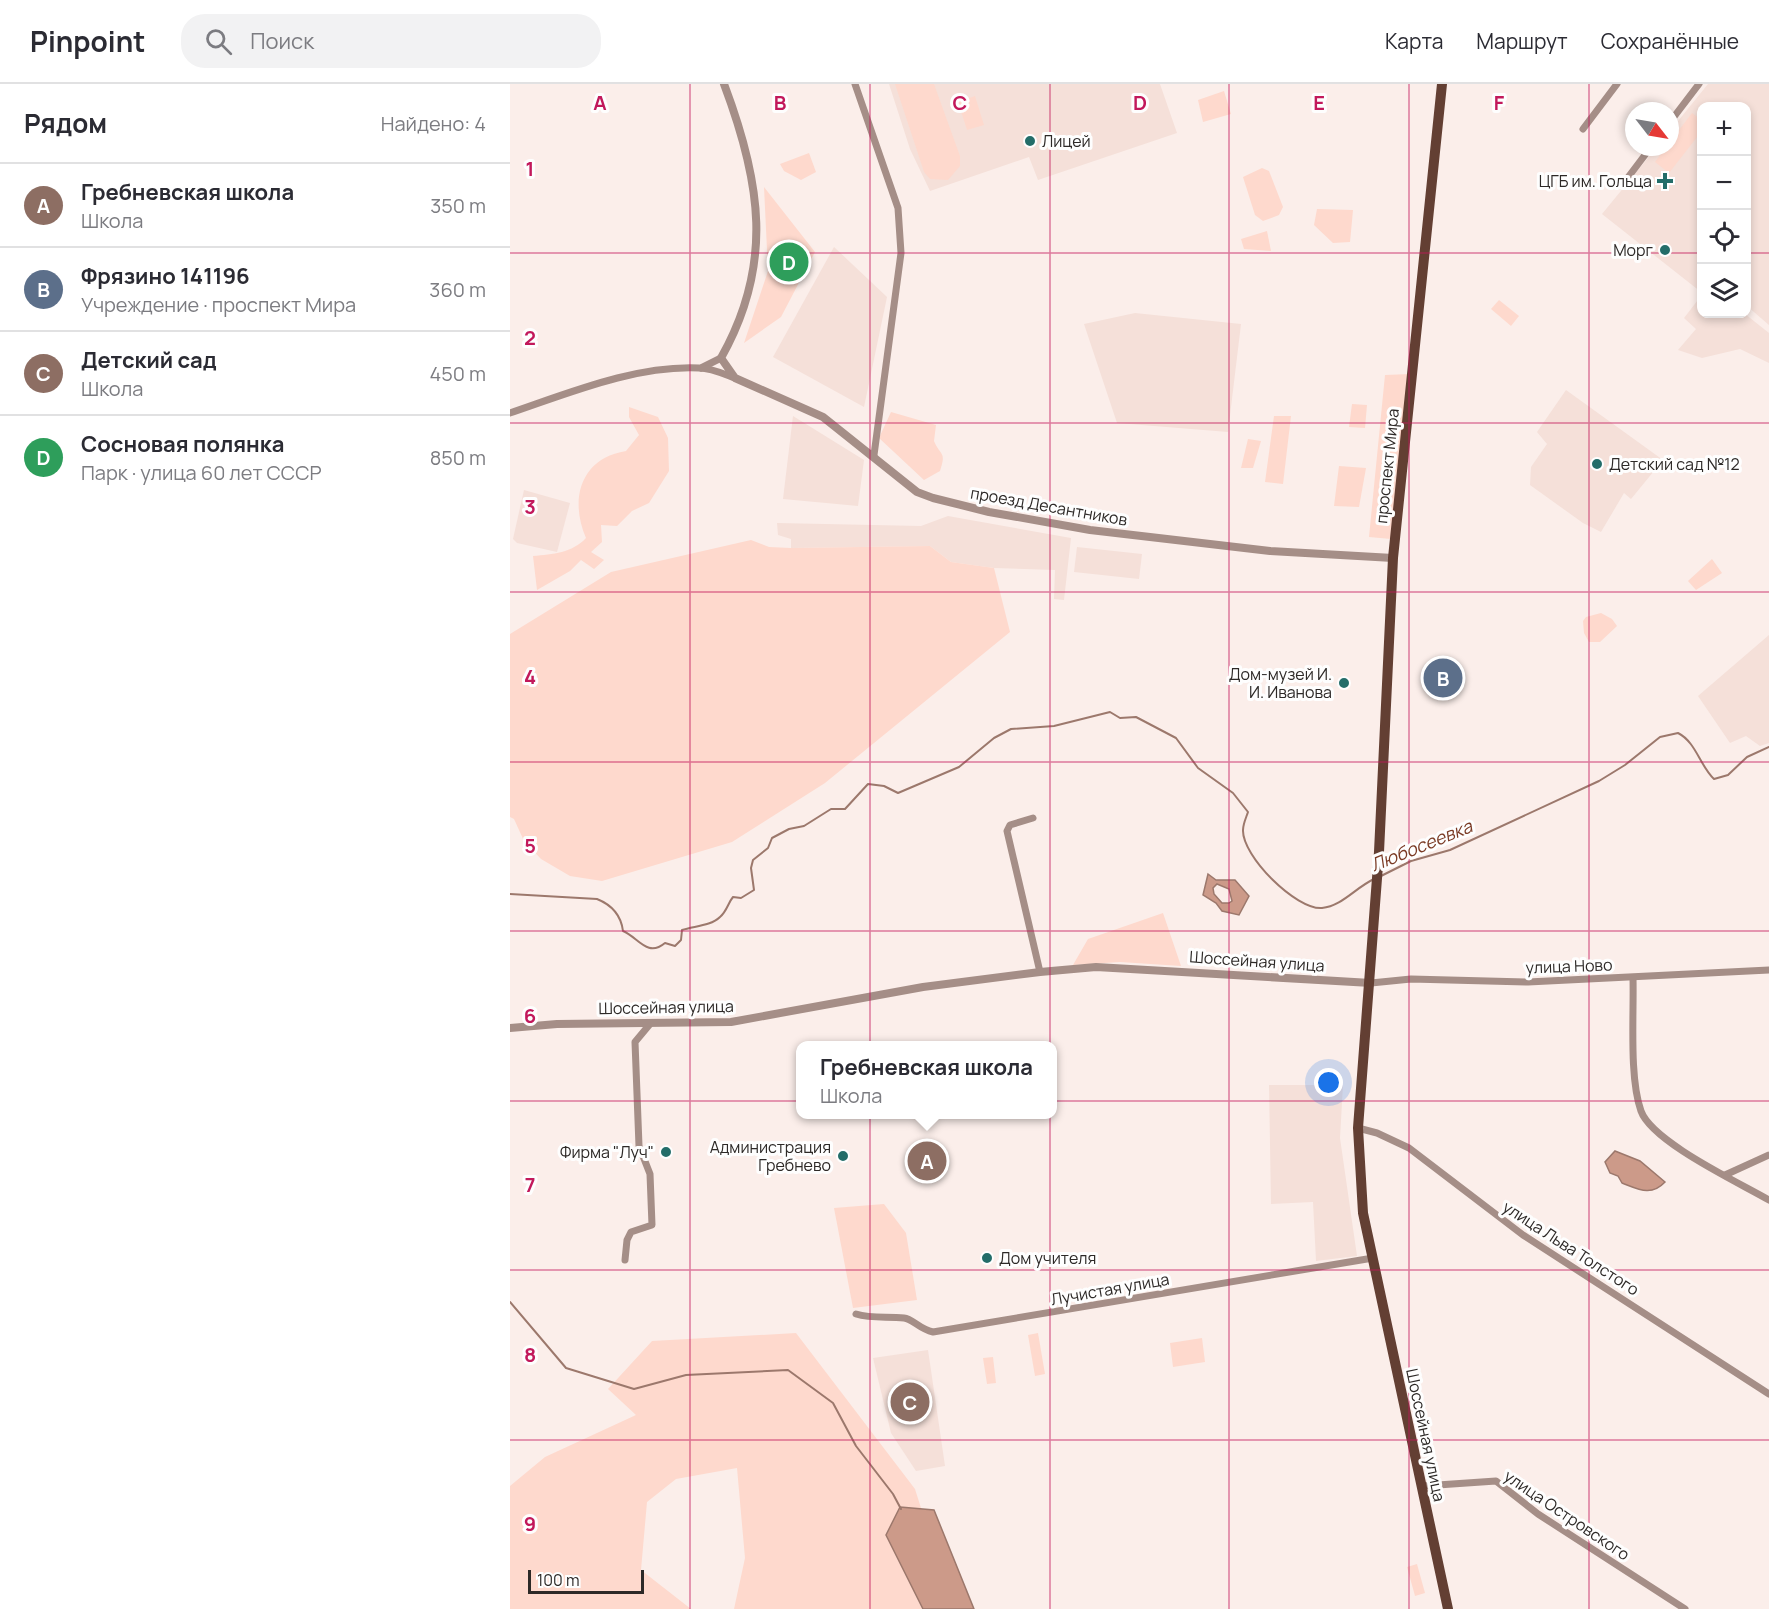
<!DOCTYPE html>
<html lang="ru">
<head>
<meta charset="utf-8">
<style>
	:root { --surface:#fff; --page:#f2f2f3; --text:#2b2b33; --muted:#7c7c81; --line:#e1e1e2; --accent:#236d69 }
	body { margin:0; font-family:Manrope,sans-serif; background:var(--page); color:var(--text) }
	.controls { position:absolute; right:18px; top:18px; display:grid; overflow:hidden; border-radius:12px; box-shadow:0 3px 9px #0003 }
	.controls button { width:54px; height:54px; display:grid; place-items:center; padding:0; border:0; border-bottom:2px solid var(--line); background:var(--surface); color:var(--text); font:30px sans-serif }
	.compass { position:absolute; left:1115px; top:18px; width:54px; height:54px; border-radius:50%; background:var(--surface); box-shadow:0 3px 9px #0003; rotate:121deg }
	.scale { position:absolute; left:18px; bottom:15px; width:116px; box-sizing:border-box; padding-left:6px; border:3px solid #2d2927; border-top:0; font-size:16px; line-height:21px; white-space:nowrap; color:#2d2927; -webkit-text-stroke:4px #fefefe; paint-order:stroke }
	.you { position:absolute; left:819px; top:999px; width:21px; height:21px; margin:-15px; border:4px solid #fff; border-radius:50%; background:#1a73e8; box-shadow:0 0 0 9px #1a73e833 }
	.badge { display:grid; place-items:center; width:39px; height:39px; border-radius:50%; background:var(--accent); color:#fff; font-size:20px; font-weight:700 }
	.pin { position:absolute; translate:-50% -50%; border:3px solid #fff; box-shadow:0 2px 6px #0006 }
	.popup { position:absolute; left:286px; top:957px; width:261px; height:78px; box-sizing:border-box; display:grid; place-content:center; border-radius:12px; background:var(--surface); filter:drop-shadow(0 2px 4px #0005); font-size:20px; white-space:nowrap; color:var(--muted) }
	.popup b { font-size:22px; color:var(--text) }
	.popup::after { content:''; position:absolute; left:50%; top:100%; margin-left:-12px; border:12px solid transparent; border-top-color:var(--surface) }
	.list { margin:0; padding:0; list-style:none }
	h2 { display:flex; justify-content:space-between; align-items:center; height:78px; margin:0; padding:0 24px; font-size:26px }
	h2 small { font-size:20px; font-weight:400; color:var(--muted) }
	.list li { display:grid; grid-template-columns:39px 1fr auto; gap:18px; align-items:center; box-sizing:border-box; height:84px; padding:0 24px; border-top:2px solid var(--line) }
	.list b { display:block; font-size:22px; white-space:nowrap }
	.list p { margin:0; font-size:20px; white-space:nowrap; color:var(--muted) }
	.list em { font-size:20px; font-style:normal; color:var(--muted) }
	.icon { flex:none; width:33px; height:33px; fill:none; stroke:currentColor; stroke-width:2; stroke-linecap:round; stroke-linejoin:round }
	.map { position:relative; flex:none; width:1259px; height:1525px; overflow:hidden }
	header { display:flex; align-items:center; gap:36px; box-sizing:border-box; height:84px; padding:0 30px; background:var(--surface); border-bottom:2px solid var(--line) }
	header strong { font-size:28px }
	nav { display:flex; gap:33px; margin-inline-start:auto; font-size:21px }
	.search { width:420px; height:54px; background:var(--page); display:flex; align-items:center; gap:15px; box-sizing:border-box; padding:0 21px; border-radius:24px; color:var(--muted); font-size:22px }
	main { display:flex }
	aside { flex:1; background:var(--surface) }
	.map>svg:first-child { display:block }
</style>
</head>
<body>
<header>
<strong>Pinpoint</strong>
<div class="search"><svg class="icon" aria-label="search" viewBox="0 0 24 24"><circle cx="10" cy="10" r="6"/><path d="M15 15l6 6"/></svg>Поиск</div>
<nav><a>Карта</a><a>Маршрут</a><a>Сохранённые</a></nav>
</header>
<main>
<aside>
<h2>Рядом<small>Найдено: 4</small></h2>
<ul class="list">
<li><span class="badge" style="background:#8d6e63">A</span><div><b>Гребневская школа</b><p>Школа</p></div><em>350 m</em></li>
<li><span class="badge" style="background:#5c6f8a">B</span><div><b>Фрязино 141196</b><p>Учреждение · проспект Мира</p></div><em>360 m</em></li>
<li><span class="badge" style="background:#8d6e63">C</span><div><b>Детский сад</b><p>Школа</p></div><em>450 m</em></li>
<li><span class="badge" style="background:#2e9e5b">D</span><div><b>Сосновая полянка</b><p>Парк · улица 60 лет СССР</p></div><em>850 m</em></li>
</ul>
</aside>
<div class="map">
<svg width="1259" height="1525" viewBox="0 0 1259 1525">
	<rect width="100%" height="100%" fill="#fbeeea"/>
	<g fill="#f5e0d9">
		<path d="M379,0H650L667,49L528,96L519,73L420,107L400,65Z"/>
		<path d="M1198,0H1259V241L1237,222L1236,22H1192L1191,208L1092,130L1147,63H1160V47Z"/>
		<path d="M324,163L377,213L354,323L263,273Z"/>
		<path d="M1191,212L1192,230H1235L1259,249V279L1230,265L1192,274L1168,266L1186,245L1174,234Z"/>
		<path d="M625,229L731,240L718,348L607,339L574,240Z"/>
		<path d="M1056,306L1153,376L1121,415L1114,409L1091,448L1073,439L1020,401L1021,383L1037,360L1027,348Z"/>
		<path d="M283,332L354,376L348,422L273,415Z"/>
		<path d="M14,406L60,419L47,468L7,459L3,455Z"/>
		<path d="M438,432L561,454L554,516L544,515L545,486L484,484L441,478L420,462L281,464V455L268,451L267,439L411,442Z"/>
		<path d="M567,463L632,470L629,495L564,488Z"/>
		<path d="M1259,551V659L1250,662L1236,652L1220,659L1188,612Z"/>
		<path d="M759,1001H833L830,1054L847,1172L806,1177L803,1118L761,1120Z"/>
		<path d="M418,1266L435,1382L406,1387L381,1349L363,1274Z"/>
	</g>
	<g fill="#fed9cd">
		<path d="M385,0H424L450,72V82L438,96L420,95L414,88Z"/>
		<path d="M714,7L721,30L693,38L688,16Z"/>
		<path d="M465,12L474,41L457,46L448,18Z"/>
		<path d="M1182,29L1191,36V48L1159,89L1145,78L1156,63H1160V58Z"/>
		<path d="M299,69L306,88L291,96L274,87L270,80Z"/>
		<path d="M752,84L759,87L773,123L769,131L753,137L745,131L733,93Z"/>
		<path d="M254,103L305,168L271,233L234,259L258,187Z"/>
		<path d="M807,125L843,126L840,158L823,159L804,141Z"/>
		<path d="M757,147L761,167L734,165L731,155Z"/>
		<path d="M989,216L1009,232L1001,242L981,225Z"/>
		<path d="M900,290L881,455L859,453L875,291Z"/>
		<path d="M842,320L857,321L855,344L839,343Z"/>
		<path d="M119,323L148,333L158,354L159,387L139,419L122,427L107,442L91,441L92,458L81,468L94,476L84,485L71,476L60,487L27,506L23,472C43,470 62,469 76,454C59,415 71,374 116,367L129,351L119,333Z"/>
		<path d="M381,328L426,341L424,357C430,372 437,367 430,387L414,396L369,354Z"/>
		<path d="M764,332H781L773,400L755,398Z"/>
		<path d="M738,355L751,357L743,384H731Z"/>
		<path d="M829,382L856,384L849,423L824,422Z"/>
		<path d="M241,456L259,463L281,464L420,462L441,478L484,484L500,548L315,699L222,758L92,797L60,792L31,775L14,757L4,735L0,733V550L101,488Z"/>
		<path d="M1202,475L1212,489L1186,506L1178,497Z"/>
		<path d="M1091,529L1102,535L1107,542L1090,558H1079L1074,549L1073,537L1076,533Z"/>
		<path d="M653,829L671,882L610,878L563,881L578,855Z"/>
		<path d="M374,1120L396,1149L407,1216L343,1224L324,1124Z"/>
		<path d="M286,1249L405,1405L429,1481L436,1525H224L235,1474L227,1384L166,1395L137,1418L131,1486L181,1525H0V1402L35,1373L126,1331L98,1305L142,1257Z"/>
		<path d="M528,1249L535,1290L525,1292L518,1251Z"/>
		<path d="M692,1254L695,1278L663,1283L660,1259Z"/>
		<path d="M483,1273L486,1299L477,1300L473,1274Z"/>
		<path d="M907,1480L915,1509L905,1512L897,1483Z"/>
	</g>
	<g fill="#cc9a89" stroke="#9c786c" stroke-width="1.5" fill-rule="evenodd">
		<path d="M698,790L706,796H725L739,812L729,831L712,827L706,819L693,811ZM707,800L719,805L722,817L719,819H712L704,810L703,804Z"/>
		<path d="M1105,1067L1130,1077L1155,1098C1141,1113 1128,1105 1112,1099L1108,1092L1100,1089L1095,1078Z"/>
		<path d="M390,1423L424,1426L464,1525H413L376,1451Z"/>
	</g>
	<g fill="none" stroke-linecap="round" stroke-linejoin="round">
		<g stroke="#9c786c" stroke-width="2">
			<path d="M871,792L901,777L940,766L1089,697L1115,681L1150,653L1168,649C1186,658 1190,682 1204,695L1218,691L1237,673L1259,663"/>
			<path d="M0,810L87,815C102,821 111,831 113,847C128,853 137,874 155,859L165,862L171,856L172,846C184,842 201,842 210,833C217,827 218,819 223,813L231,814L244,806L241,784L243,776L258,764L262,754L279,745L294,742L321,725H335L358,700L374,702L388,709L449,683L484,654L501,645L544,642L600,628L610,634L626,633L666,654L688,684L723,709L738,728C736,734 733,740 733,746C732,772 786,826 812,824C832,822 845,804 864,795"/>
			<path d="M0,1218L56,1284L124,1305L176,1291L278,1286L323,1319L346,1362L383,1410L391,1425"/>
		</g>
		<g stroke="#a58e87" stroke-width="7">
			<path d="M345,0L388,124L391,169L364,371"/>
			<path d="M1160,38L1189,0"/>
			<path d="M1073,45L1107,0"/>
			<path d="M1116,96L1141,63"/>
			<path d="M191,284L211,274"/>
			<path d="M0,329C59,309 126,281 189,284C201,284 214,290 225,294"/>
			<path d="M523,734L500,741L497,747L530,888"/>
			<path d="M1123,894C1124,931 1119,993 1131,1027C1142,1058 1230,1099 1259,1116"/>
			<path d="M861,899L901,895L1018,898L1259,886"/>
			<path d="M848,1044L867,1049L899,1064L1013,1151L1259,1310"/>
			<path d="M1215,1091L1259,1071"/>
			<path d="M115,1176L117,1156L121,1148L142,1141L140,1090L129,1062L125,958L140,940"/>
			<path d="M346,1230C362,1235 378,1232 394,1234C403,1235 409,1245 423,1248L863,1174"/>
			<path d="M913,1402L986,1397L1028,1430L1175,1525"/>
		</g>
		<g stroke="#a58e87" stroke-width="8">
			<path d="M214,0C251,98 264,180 211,274L225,294L313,333L407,408L423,414L479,428L580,446L760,467L883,474"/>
			<path d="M0,944L47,940L221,938L413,903L530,888L586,883L861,899"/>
		</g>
		<path stroke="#633f33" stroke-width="10" d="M932,0L883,474L869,768L848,1044L853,1129L938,1525"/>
	</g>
	<path fill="none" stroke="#c2185b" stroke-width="1.5" stroke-opacity="0.55" d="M180,0V1525M360,0V1525M540,0V1525M719,0V1525M899,0V1525M1079,0V1525M0,169H1192M1236,169H1259M0,339H1259M0,508H1259M0,678H1259M0,847H1259M0,1017H1259M0,1186H1259M0,1356H1259"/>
	<g fill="#236d69" stroke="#fefefe" stroke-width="2">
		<circle cx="520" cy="57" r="6"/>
		<path d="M1152 88h6v6h6v6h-6v6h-6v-6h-6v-6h6z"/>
		<circle cx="1155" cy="166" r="6"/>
		<circle cx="1087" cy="380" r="6"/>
		<circle cx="834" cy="599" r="6"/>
		<circle cx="156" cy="1068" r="6"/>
		<circle cx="333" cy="1072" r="6"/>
		<circle cx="477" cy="1174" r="6"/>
	</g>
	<g text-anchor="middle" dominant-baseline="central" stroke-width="6" stroke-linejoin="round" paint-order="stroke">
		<g font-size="16" fill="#2d2927" stroke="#fefefe" text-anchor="end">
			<text x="532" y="57" text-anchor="start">Лицей</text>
			<text x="1142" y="97">ЦГБ им. Гольца</text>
			<text x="1143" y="166">Морг</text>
			<text x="1099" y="380" text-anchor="start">Детский сад №12</text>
			<text x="822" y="590">Дом-музей И.<tspan x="822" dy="18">И. Иванова</tspan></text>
			<text x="321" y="1063">Администрация<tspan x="321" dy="18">Гребнево</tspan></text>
			<text x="144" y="1068">Фирма "Луч"</text>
			<text x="489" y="1174" text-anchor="start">Дом учителя</text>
		</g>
		<g font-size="16" fill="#2d2927" stroke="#fefefe">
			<text transform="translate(877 382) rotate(-84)">проспект Мира</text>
			<text transform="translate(539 422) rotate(10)">проезд Десантников</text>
			<text transform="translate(747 877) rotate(4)">Шоссейная улица</text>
			<text transform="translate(1059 882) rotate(-2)">улица Ново</text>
			<text transform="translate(156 923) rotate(-1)">Шоссейная улица</text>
			<text transform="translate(1061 1164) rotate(33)">улица Льва Толстого</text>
			<text transform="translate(600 1205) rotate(-10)">Лучистая улица</text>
			<text transform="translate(916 1351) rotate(78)">Шоссейная улица</text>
			<text transform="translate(1057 1431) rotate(34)">улица Островского</text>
		</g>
		<g font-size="18" font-style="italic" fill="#7a3a24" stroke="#fefefe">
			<text transform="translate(911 761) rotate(-22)">Любосеевка</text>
		</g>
	</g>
	<g font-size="20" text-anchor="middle" font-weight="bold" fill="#c2185b" stroke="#fefefe" stroke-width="6" stroke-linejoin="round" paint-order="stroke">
		<text x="90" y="26">A</text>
		<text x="270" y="26">B</text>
		<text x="450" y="26">C</text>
		<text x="630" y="26">D</text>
		<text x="809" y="26">E</text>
		<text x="989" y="26">F</text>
		<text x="20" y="92">1</text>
		<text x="20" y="261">2</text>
		<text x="20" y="430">3</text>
		<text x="20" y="600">4</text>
		<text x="20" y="769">5</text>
		<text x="20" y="939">6</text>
		<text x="20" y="1108">7</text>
		<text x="20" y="1278">8</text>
		<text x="20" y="1447">9</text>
	</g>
</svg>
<div class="controls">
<button>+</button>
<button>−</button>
<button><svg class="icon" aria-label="locate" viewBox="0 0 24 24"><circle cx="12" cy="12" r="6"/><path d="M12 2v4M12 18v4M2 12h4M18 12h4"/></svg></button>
<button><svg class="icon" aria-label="layers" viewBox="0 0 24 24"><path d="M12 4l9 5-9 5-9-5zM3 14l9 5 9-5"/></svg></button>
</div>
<svg class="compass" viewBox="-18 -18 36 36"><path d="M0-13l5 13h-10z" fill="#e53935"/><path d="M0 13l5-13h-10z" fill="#7c7c81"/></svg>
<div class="scale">100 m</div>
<div class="you"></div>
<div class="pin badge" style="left:417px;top:1077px;background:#8d6e63">A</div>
<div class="popup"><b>Гребневская школа</b>Школа</div>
<div class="pin badge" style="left:933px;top:594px;background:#5c6f8a">B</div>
<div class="pin badge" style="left:400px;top:1318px;background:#8d6e63">C</div>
<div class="pin badge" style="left:279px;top:178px;background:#2e9e5b">D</div>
</div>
</main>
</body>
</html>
